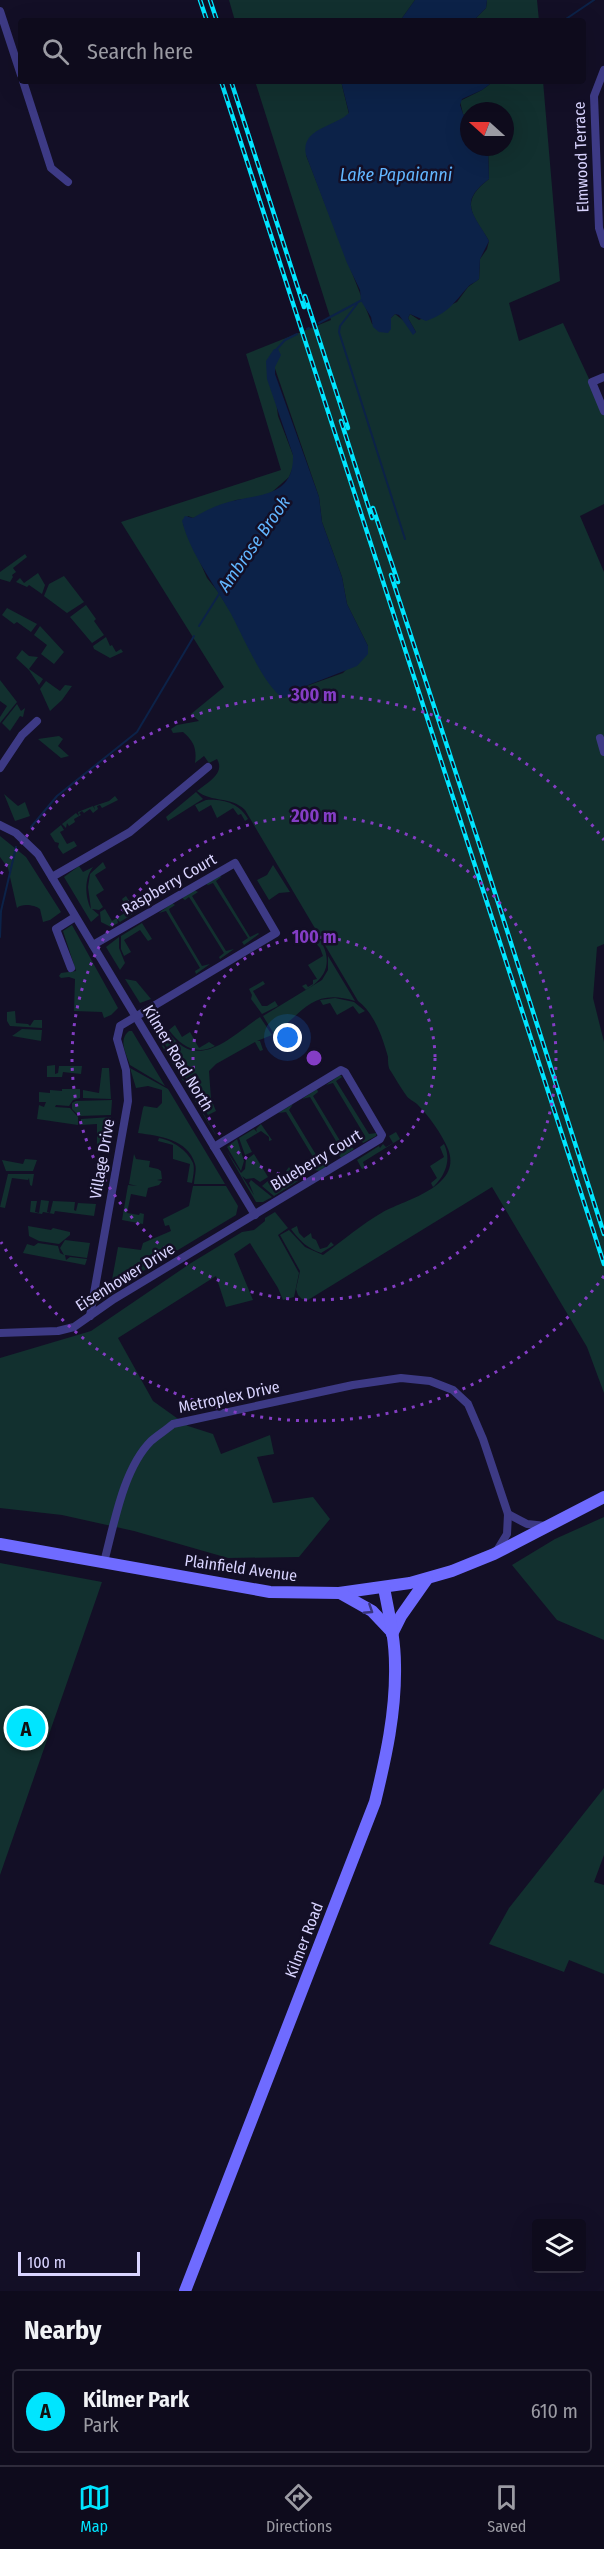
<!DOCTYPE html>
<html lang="en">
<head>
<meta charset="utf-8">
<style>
	:root { --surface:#0e0b1c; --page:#1c1929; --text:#f1f3f6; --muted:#9b9ba3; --line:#2e2b3b; --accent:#00e5ff }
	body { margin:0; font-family:"Fira Sans Condensed",sans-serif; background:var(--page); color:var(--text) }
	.controls { position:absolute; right:18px; bottom:18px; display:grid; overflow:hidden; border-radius:6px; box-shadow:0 6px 24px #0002 }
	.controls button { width:54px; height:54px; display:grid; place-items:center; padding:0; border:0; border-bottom:2px solid var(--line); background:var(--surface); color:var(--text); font:30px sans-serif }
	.compass { position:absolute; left:460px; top:102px; width:54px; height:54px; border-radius:50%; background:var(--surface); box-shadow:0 6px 24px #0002; rotate:291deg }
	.scale { position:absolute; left:18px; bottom:15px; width:122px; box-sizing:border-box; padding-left:6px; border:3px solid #d9d4ff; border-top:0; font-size:16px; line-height:21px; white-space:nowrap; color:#d9d4ff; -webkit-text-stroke:4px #130f26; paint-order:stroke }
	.you { position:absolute; left:288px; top:1038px; width:21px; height:21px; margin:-15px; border:4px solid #fff; border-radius:50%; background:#1a73e8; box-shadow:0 0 0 9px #1a73e833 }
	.badge { display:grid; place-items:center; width:39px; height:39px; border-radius:50%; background:var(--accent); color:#111; font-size:20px; font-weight:700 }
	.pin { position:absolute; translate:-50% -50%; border:3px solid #fff; box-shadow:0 2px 6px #0006 }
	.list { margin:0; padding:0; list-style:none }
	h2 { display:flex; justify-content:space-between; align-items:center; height:78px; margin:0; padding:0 24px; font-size:26px }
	h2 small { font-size:20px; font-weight:400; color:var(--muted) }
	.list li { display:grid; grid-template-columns:39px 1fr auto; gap:18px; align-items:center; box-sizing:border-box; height:84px; margin:0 12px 12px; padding:0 12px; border:2px solid var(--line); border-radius:6px }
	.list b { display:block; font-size:22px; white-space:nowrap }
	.list p { margin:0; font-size:20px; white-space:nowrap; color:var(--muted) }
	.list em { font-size:20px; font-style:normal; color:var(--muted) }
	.icon { flex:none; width:33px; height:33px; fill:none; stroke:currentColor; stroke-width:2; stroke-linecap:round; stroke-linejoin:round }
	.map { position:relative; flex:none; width:604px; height:2291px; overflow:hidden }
	.search { position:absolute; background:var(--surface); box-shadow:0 6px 24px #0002; left:18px; right:18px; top:18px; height:66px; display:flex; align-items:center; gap:15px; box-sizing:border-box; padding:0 21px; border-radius:6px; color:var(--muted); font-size:22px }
	.sheet { height:174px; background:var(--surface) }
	nav { display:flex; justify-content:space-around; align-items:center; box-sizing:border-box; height:84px; border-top:2px solid var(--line); background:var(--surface); font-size:16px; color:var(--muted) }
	nav a { display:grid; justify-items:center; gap:3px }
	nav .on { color:var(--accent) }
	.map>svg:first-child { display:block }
</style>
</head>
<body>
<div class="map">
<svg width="604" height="2291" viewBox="0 0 604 2291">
	<rect width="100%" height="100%" fill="#130f26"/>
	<g fill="#12302f" fill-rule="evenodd">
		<path d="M229,0H415L400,21H235Z"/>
		<path d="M487,0H537L539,21H473L486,8Z"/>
		<path d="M255,81H341L349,114L306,155L372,324L391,329V318L395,314L404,321L413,334L416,332L408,318L410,314L419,320L457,302L468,287L479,279L480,259L487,249L489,241C473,214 458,203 489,179L488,147H505V111H469V121L463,114L460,101L482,90L494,81H543L560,281L509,303L519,341L563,323L604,411V504L580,516L604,572V944L597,947L593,998L604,1042V1393L587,1347L492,1187L308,1300L302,1299L298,1295L296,1289L300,1271L280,1235L289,1230L305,1247L323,1255C342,1241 362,1224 383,1212C404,1200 463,1187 448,1149C442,1134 428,1115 417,1104C414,1101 408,1099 406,1095C402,1090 394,1076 390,1070C388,1067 388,1061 388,1057C383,1038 374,1013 358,1001L245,810C231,796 212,803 197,791C210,781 225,773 217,759L209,763L204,756L195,763C197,749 194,741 183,732L173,733L171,729L177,725L199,721L191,714L224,687L121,522L281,470L246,354L331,320ZM270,354L319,497L322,522L342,577L347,604L368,646L343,673L298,689L284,698L219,593L207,578L183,524L188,516L193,518L236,500L261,497L272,492L289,477L293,467V455L278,416Z"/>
		<path d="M25,554L27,557L13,568L16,572L12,575L13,577L10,582L0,579V572Z"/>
		<path d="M38,573L45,585L42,594L29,585L27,587L16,582L20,578L24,583Z"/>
		<path d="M64,576L84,602L67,613L44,596L49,584Z"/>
		<path d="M86,605L96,619L94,621L104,635L92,643L70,617Z"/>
		<path d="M7,608L37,624L31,632L17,622L14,624L2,615Z"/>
		<path d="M40,626L64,652L54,664L41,654L47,645L34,635Z"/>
		<path d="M106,637L110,646L112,645L116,652L121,649L123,652L110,658L94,649L93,646Z"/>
		<path d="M22,650L29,656L38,657L29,669L43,679L39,685L29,670L16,658Z"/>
		<path d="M0,680L17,702L0,723V717L7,706L0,701Z"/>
		<path d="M46,681L60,691L65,685L72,686L62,700L50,711L40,689Z"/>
		<path d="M17,704L21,711L25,708L23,717L20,716L10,731L2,723Z"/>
		<path d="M59,736L63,739L58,746L69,756L61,758L38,739Z"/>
		<path d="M196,792L203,799L168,821L166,817Z"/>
		<path d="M4,794L18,806L25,802L30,816L15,821Z"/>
		<path d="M115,796L118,800L102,808L100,805L97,806L98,809L93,813L90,809L84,813L82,811L79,813L81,815L74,819L75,822L69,826L67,823L66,828L62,824L76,813L79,816L78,812L93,806L95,810L94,806L109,801Z"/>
		<path d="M206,800C223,799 239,803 248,819L245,821L241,814L238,815L233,808L217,818L211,805L199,812L195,805Z"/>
		<path d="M61,825L64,830L60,832L67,844L74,841L77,846L63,854L58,847L59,843L55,842L50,834Z"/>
		<path d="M0,836L26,857L61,912L50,920L43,922L40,909C35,905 22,903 17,908L8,868L0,857Z"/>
		<path d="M103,862L106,868L95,875L104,890L96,895L103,907L99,910L92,909L99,915L91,922L64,877L79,866L83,872L93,867C84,878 85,897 91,909L88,887L90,874Z"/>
		<path d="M273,865L290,892L279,893L269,900L257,880L267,875Z"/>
		<path d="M220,875L221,877L216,881L250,937L258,933L259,934L244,945L242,942L248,938L213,883L208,885L206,884Z"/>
		<path d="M194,890L198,892L192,896L226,951L234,949L220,959L219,957L224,953L191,900L189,897L185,900L182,898Z"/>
		<path d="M126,896L136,912L120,922L117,919L118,923L111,927L101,922L100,912L105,909L112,921L128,911L122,899Z"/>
		<path d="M172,903L175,905L169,909L170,912L202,966L210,964L196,974L195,971L200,968L166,911L159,913Z"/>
		<path d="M142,923L152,939L148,941L140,930L124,940L131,952L124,956L121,949V936Z"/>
		<path d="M72,925L118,1008L111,1015L104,1018L102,1012L74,1011L75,979L69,977L61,978L59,976L61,973L76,971L63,931Z"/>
		<path d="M119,937V948L125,963L120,970L106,947Z"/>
		<path d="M319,938C333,960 328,977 306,990L302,986L306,984L308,987L313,984V980L317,979L308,965L323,956L320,948L314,941Z"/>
		<path d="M328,956L355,1001C312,988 304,1012 274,1034L263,1016L322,980L328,970Z"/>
		<path d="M125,979L136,981L151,999L140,1003Z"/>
		<path d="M263,981L265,984L253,991L262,1006H267L275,1001L278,1006L262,1014L251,999L252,995L249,989Z"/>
		<path d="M335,998L354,1002L365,1011L359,1014L353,1006L337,1015L330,1003L323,1005L320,1000Z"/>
		<path d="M15,1011L16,1023L28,1024L30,1026L34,1020H42V1028L10,1026L7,1021V1012Z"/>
		<path d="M260,1017L272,1035L257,1041H260L263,1050L260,1051L255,1042L216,1064L209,1071L211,1099L216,1111L208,1115L160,1036L169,1033C198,1073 231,1036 260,1017Z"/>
		<path d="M175,1025L182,1037L190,1032L199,1048L209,1042L215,1046C196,1056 181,1046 169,1030Z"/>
		<path d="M22,1029L42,1030L41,1041L12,1036Z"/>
		<path d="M129,1031H132L165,1086L130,1065C126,1053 118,1040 129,1031Z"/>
		<path d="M156,1036H158L216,1135L215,1134Z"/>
		<path d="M55,1065V1074L58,1073L59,1066H82L81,1074L63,1072L62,1077H47V1066Z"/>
		<path d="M102,1068H109L111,1099L83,1098V1090L99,1093Z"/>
		<path d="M130,1068L168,1089L225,1184H194C194,1178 197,1170 195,1164C188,1139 159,1136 138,1133L143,1108L144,1106L157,1108L162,1103V1090L148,1086L136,1088Z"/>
		<path d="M340,1075L342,1077L336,1081L369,1134L377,1133L376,1136L363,1143L361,1140L365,1136L333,1083L326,1085Z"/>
		<path d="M62,1089H80V1098L73,1100L69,1106L56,1105L55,1107L70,1108L78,1117V1125L37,1119L39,1105L44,1107L46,1102H39V1092L50,1093V1090L62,1091Z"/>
		<path d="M317,1089L318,1092L313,1096L345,1149L351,1146L354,1149L341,1158L338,1154L342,1151L310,1097L302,1099Z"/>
		<path d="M112,1100L111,1115L79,1116L72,1109V1103L76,1101Z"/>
		<path d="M293,1104L289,1110L321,1163L330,1161L329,1165L320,1171L314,1170L318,1165L286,1112L278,1113Z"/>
		<path d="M111,1117L106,1148H97V1124L81,1125V1119Z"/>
		<path d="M261,1124L272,1140L269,1141V1137L261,1131L246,1140L252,1152L245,1155L239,1138L254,1129L257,1132L256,1129Z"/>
		<path d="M396,1132L400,1139L363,1162L365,1168L362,1169L357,1160L379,1146L380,1148L383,1144L386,1147L393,1143L389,1136Z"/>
		<path d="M159,1138C172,1140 188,1151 193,1163C195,1169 193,1177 192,1183L187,1182L190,1164L173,1159V1145L158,1141Z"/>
		<path d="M237,1139L244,1161L241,1171L227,1147Z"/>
		<path d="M444,1144C452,1160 445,1176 433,1187L431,1183L437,1178L430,1166L444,1157L440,1147Z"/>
		<path d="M226,1150L241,1173L245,1169L246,1160L254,1154L268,1177L260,1182L254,1178L246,1179L242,1176L254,1195L249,1183L251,1180L272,1197L263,1202H256Z"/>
		<path d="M134,1154L136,1159L150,1161L149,1167L158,1169L161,1171L162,1179L157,1180L162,1181L159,1185L148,1188L146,1197L131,1194L127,1213L139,1215L140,1213L144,1214L143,1224L122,1220L128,1185L137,1186L129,1184Z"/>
		<path d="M25,1159L37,1160L33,1171H6L2,1160L23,1164Z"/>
		<path d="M289,1167L298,1181L274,1196L262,1186L269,1180L277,1191L293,1182L286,1171Z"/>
		<path d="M8,1174H34L32,1186L30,1185L29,1178L28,1180L12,1178L5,1208L0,1207Z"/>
		<path d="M193,1186H226L238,1206L236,1215L110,1291L118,1247L141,1250L143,1243L171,1231L169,1225L165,1226L163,1219L189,1206Z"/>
		<path d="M41,1200L49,1201L47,1212L50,1213L53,1201L75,1202L74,1210L76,1211L78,1203L96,1204L94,1216L55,1211L54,1214L43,1212L42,1214L30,1212L31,1201H37L35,1212L39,1213Z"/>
		<path d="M275,1212L288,1228L278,1235L299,1273L294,1297L283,1300L278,1288L250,1243L234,1254L253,1300L226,1307L216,1276L118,1338L153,1401L188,1426L213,1434L221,1454L270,1435L274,1454L257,1457L273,1503L313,1497L330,1519L299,1557L228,1558L134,1531L62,1515L0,1508V1358L91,1331L191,1263L242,1232L254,1230L265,1221V1218Z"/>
		<path d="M28,1226L51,1230L53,1228L70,1232V1235L59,1244L39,1241L29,1236Z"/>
		<path d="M297,1226L299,1233L304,1238L311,1233L312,1238L316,1240L320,1249L327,1247L331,1242L334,1245L321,1253C308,1249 299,1240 291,1229Z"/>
		<path d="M65,1240L90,1243L87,1258L65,1255L66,1260L70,1257L87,1259L85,1265L23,1253L27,1244L34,1246L38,1243L58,1246L60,1253L64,1255L60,1248Z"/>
		<path d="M604,1517V1640L557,1620L512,1565L555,1539Z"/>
		<path d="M0,1563L102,1582L0,1875Z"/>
		<path d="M604,1788V1855L594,1882L604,1885V1974L569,1960L564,1972L489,1944L509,1908Z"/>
	</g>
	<g fill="#0c2248">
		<path d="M415,0H487L486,8L473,21H400Z"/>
		<path d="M341,81H494L482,90L462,99L460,105L463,114L469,121V147H488L489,179C457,203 474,214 489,241L480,259L479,279C475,283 471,283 467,288C452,305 448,313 426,321L410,314L408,318L416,332L413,335L399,315L395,314L391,318V329L388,333L379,332L373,327L371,317L361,301L360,290L347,263L306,155C300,128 335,127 349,113Z"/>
		<path d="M274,349H278L281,355L275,367V374L319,497L322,522L342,577L347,604L368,646V654L357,666L298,689L284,698C265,689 241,632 230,612C213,582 191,555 182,521L185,516L193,518C206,510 221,503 237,500C266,494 294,493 293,455L267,379L266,361Z"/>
	</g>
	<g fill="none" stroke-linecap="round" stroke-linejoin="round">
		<g stroke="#0c2248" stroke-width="2">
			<path d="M563,21L594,0"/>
			<path d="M357,304L340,326L339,332L405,539"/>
			<path d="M319,323L362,300"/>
			<path d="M307,329L309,328"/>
			<path d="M276,350L285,340L297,334"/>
			<path d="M199,626L221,591"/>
			<path d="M31,827L57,796L137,732L194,636"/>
			<path d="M0,937L1,911L16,847"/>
		</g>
		<g stroke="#3d3a85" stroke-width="8">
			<path d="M0,11L21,75"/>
			<path d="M604,70L594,96L599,228L604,244"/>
			<path d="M23,81L51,168L68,182"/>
			<path d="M604,377L592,382L604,411"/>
			<path d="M600,738L604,752"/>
			<path d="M0,768L22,735L37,721"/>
			<path d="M0,825L16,833L38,854L255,1215"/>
			<path d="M52,877L130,832L208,767"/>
			<path d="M71,968L56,929L75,917"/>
			<path d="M90,1316L128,1101L126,1070L117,1039L120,1026L276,933L235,863L93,945"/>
			<path d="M0,1333L58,1331L74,1327L114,1299L380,1139L382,1135L345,1072L341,1070L214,1147"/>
			<path d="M508,1514L527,1524L546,1526"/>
			<path d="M104,1562C114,1525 123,1469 151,1441C158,1435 166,1430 173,1424L353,1385L401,1378L430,1381L453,1390L468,1404L483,1439L508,1514L507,1534L496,1552"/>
		</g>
		<g stroke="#6f6bff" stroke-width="12">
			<path d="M0,1544L270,1592L339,1593L410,1583L452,1571L494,1554L604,1497"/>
			<path d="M340,1593L372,1611L390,1630"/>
			<path d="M392,1634L401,1616L427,1579"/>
			<path d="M185,2291L375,1802C386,1757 396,1712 395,1665C395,1639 389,1614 384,1588"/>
		</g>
		<defs>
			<g id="rail">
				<path d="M200,0L207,21"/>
				<path d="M210,0L217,21"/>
				<path d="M221,81L604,1264"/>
				<path d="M231,81L304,307"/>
				<path d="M305,296L348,428"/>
				<path d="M341,421L372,518"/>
				<path d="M373,508L398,582"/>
				<path d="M391,575L487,868L604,1234"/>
			</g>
		</defs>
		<use href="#rail" stroke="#00e5ff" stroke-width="4.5"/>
		<use href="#rail" stroke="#130f26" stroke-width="2" stroke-dasharray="7" stroke-linecap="butt"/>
	</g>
	<defs><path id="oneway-chevron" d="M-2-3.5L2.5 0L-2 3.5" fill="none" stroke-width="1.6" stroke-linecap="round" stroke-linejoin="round" transform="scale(1.5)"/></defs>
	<use stroke="#38347d" href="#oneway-chevron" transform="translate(369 1610) rotate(33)"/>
	<g fill="none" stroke="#843dc5" stroke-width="3" stroke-dasharray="3 6">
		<circle cx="314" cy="1058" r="121"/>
		<circle cx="314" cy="1058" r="242"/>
		<path d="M604 1276A363 363 0 0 1 1 1242M1 874A363 363 0 0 1 604 840"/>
	</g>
	<g text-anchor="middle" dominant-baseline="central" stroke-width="5" stroke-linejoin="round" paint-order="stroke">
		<g font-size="16" fill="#d9d4ff" stroke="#130f26">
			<text transform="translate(581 157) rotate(-92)">Elmwood Terrace</text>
			<text transform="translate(169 884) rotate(-30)">Raspberry Court</text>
			<text transform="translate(178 1058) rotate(59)">Kilmer Road North</text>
			<text transform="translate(102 1159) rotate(-80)">Village Drive</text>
			<text transform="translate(316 1160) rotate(-31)">Blueberry Court</text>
			<text transform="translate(125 1277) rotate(-32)">Eisenhower Drive</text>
			<text transform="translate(229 1397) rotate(-12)">Metroplex Drive</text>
			<text transform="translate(241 1568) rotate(8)">Plainfield Avenue</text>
			<text transform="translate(304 1940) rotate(-69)">Kilmer Road</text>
		</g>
		<g font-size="18" font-style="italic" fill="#62b6ff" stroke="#130f26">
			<text x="396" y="175">Lake Papaianni</text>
			<text transform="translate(254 544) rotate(-55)">Ambrose Brook</text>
		</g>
	</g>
	<circle cx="314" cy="1058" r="9" fill="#843dc5" stroke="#130f26" stroke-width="3"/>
	<g font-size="18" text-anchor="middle" font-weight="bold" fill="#843dc5" stroke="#130f26" stroke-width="5" stroke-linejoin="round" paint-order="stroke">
		<text x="314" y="701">300 m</text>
		<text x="314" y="822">200 m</text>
		<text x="314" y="943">100 m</text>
	</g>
</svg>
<div class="controls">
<button><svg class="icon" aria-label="layers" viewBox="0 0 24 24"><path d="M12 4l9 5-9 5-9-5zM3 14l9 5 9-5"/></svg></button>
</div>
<svg class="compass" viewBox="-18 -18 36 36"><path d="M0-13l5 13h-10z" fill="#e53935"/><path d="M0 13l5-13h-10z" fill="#9b9ba3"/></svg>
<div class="scale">100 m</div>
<div class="you"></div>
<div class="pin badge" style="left:26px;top:1728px">A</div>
<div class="search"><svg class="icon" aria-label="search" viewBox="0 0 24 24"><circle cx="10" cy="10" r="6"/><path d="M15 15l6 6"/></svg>Search here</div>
</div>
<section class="sheet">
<h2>Nearby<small></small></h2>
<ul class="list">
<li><span class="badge">A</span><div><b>Kilmer Park</b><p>Park</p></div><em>610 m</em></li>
</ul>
</section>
<nav>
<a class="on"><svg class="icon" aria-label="map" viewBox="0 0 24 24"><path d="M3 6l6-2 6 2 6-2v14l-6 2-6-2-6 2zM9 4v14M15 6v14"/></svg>Map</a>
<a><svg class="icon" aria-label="directions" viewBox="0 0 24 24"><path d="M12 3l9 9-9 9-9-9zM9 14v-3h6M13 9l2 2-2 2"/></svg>Directions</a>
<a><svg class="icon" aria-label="saved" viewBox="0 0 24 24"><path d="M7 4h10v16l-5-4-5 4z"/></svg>Saved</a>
</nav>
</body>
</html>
